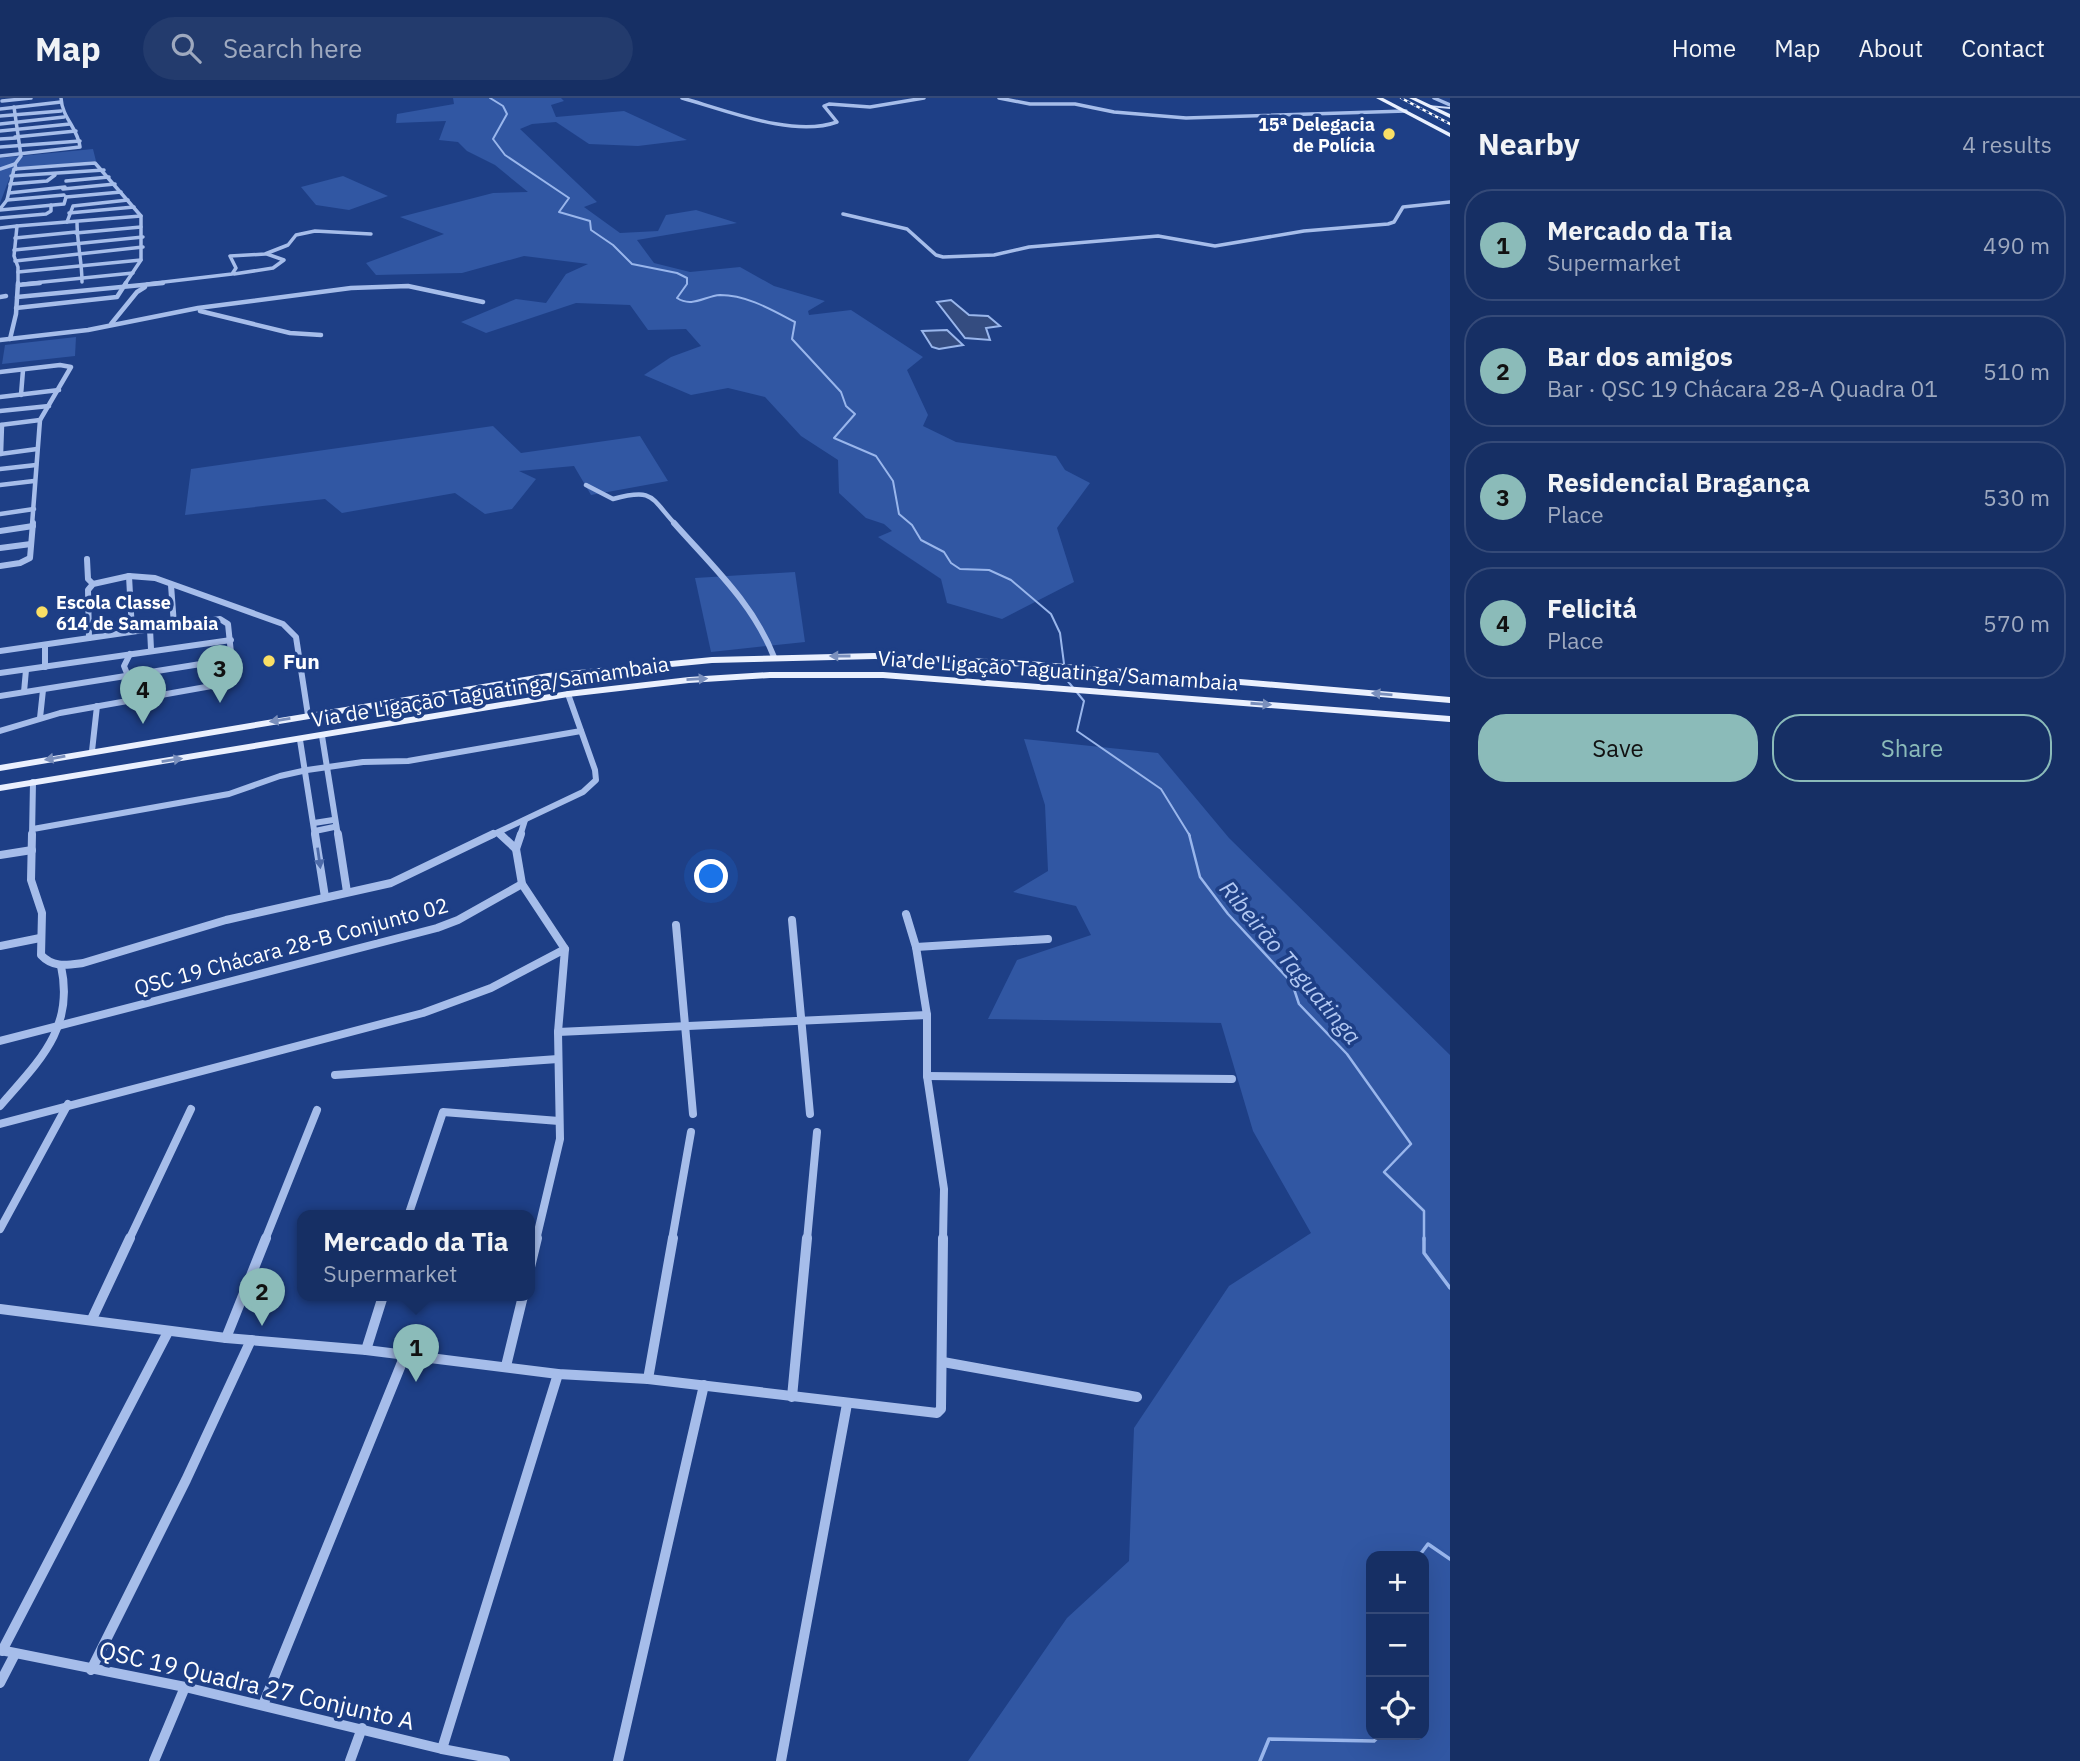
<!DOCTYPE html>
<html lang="en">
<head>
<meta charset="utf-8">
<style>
	:root { --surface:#162f64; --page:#233b6d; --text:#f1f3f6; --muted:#9ea9bf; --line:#354a78; --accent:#8bbbb9 }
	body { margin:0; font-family:"IBM Plex Sans",sans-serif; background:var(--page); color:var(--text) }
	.controls { position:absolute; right:21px; bottom:21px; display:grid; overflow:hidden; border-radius:14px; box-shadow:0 7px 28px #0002 }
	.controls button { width:63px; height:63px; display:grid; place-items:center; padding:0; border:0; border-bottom:2px solid var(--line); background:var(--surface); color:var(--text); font:35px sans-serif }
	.you { position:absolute; left:712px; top:779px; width:24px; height:24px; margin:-18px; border:5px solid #fff; border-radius:50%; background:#1a73e8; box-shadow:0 0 0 10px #1a73e833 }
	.badge { display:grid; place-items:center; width:46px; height:46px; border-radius:50%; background:var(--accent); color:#111; font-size:23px; font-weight:700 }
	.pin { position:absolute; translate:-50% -58px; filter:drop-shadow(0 2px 4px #0008) }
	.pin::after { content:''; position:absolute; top:37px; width:24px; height:21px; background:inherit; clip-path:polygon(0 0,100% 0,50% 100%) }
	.popup { position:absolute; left:297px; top:1112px; width:238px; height:91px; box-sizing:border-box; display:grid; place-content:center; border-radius:14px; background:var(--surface); filter:drop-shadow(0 2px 5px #0005); font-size:23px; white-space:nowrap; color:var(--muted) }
	.popup b { font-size:26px; color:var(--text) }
	.popup::after { content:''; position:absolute; left:50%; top:100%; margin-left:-14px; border:14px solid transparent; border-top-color:var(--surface) }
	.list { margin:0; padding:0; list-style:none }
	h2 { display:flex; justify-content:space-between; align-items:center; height:91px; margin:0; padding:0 28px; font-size:30px }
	h2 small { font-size:23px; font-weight:400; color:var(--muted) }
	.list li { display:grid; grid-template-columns:46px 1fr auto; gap:21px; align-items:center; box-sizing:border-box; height:112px; margin:0 14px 14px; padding:0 14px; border:2px solid var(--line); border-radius:28px }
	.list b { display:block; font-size:26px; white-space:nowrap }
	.list p { margin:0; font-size:23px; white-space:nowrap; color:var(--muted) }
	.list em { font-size:23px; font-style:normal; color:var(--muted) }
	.actions { display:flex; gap:14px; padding:21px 28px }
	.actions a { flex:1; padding:16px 0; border:2px solid var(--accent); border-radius:28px; text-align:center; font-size:24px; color:var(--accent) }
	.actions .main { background:var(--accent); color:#111 }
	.icon { flex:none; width:38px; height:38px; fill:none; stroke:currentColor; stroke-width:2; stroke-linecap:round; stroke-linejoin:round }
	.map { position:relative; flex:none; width:1450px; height:1663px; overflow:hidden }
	header { display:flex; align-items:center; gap:42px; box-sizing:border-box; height:98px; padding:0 35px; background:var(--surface); border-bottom:2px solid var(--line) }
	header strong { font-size:33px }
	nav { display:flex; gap:38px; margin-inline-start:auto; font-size:24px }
	.search { width:490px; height:63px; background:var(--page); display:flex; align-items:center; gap:18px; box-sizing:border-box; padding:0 24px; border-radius:38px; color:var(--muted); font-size:26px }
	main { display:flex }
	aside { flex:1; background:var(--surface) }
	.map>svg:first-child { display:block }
</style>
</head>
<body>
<header>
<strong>Map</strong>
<div class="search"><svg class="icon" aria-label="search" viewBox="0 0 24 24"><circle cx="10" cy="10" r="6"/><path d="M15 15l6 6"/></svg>Search here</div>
<nav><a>Home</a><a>Map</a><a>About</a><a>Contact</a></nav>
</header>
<main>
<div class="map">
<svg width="1450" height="1663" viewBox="0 0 1450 1663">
	<rect width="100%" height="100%" fill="#1e3f86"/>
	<g fill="#3157a3" fill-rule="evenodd">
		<path d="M453,0H561L564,3L551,7L556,19L624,13L687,42L638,48L589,46L556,24L532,26L520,31L597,104L584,109L620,135L658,133L666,117L696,112L737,125L637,142L654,165L690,174L740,169L774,188L825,203L808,213L809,217L851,212L923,259L907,272L928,317L923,328L956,344L1056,358L1065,372L1090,385L1057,430L1074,484L1002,521L947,505L941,481L878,439L892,433L884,426L866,420L839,395L838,362L801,338L765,299L728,290L691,297L644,277L671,259L701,248L686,231L648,232L630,207L576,205L486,235L461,224L516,201L546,205L566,176L588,166L524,158L462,175L376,177L366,165L444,136L400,119L493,95L528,94L495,67L467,53L458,44L439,42L446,23L396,25L397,16L454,6Z"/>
		<path d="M93,51L96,63L13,71L0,105V60Z"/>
		<path d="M343,78L388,98L349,112L316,107L301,89Z"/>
		<path d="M76,239L75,258L2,266L5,247Z"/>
		<path d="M493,328L521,355L640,338L668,383L591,397L574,368L519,373L536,381L512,411L485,416L455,395L342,415L325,401L185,417L191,371Z"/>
		<path d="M795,474L805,544L711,554L695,480Z"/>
		<path d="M1024,641L1158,655L1229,740L1450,957V1663H968L1067,1520L1129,1463L1134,1330L1229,1188L1311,1135L1253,1033L1221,925L988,921L1017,862L1091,837L1076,808L1013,794L1048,773L1045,707ZM1371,1458H1424V1637H1371Z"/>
	</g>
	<g fill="#344c80" stroke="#99b6ec" stroke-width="2">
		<path d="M951,202L969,217L988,218L1000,228L986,230L990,242L965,240L937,204Z"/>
		<path d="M947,232L963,247L939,251L932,249L922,233Z"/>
	</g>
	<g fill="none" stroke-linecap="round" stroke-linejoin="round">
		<path stroke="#99b6ec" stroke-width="2" d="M490,0L503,8L507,16L493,41L505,57L569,100L559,114L590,123L591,132L613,147L632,166L677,175L687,180V186L677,200C692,210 705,198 720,197C747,197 772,212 795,224L792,241L841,294L846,308L855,316L834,340L876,358L893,383L899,416L912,427L921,442L944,454L951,465L960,471L989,472L1011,482L1051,516L1060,535L1066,581L1084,603L1077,633L1161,691L1190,738"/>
		<path stroke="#99b6ec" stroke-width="2.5" d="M1189,736L1200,779L1228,816L1292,885L1299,906L1347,956L1411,1046L1384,1074L1424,1113V1142"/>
		<g stroke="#99b6ec" stroke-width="3.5">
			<path d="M1424,1140V1155L1450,1190"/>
			<path d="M1419,1458L1428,1446L1450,1461"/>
			<path d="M1260,1663L1269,1641L1374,1643L1380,1637"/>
		</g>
		<g stroke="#a6bdea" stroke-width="3.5">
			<path d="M682,0C726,12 793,40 837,24L824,8L829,6L870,9L924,0"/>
			<path d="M999,0L1030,6H1075L1114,14L1186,20L1406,13"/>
			<path d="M1434,0L1450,7"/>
			<path d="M2,3L31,0"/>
			<path d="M14,9L21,58L15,66L16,71"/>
			<path d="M0,11L61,4"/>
			<path d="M0,18L61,13"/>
			<path d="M0,26L64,19"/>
			<path d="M0,33L70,26"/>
			<path d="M15,39L76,33"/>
			<path d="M0,41L16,40"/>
			<path d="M0,49L80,43"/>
			<path d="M0,58L80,49C78,30 62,20 61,0"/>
			<path d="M0,71L15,66"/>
			<path d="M11,78L104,72"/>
			<path d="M66,83L109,79"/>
			<path d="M10,86L47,83L55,77"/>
			<path d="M63,91L115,86"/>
			<path d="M9,95L65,89"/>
			<path d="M66,99L121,94"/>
			<path d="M7,102L64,97"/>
			<path d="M0,111L7,102L14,71L95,65L141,118V162L125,186"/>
			<path d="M0,112L64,106L66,99"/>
			<path d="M69,115L134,109"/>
			<path d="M843,116L907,131L936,157L943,159L994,157L1029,149L1158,138L1215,148L1304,133L1388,126L1394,124L1403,109L1450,104"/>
			<path d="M0,120L46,116L51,113V107"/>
			<path d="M67,124L73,108L128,102"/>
			<path d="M77,124C77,145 82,163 82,184"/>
			<path d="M17,128L141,118"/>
			<path d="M0,130L17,128L14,158L18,169V186"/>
			<path d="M76,135L141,129"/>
			<path d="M15,140L76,134"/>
			<path d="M14,152L143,139"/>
			<path d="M15,163L143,149"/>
			<path d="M18,174L141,162"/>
			<path d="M234,176L273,170L284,162L267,156"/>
			<path d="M23,186L133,175"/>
			<path d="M147,186L232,176L236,170L230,158L265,156L288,147L296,137L315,133L371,136"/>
		</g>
		<g stroke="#a6bdea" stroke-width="4.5">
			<path d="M18,187L40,185"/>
			<path d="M0,199L6,198"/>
			<path d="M17,199L163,185"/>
			<path d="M16,210L117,199L126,185"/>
			<path d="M200,213L290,235L321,237"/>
			<path d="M111,226L137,194L145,189"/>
			<path d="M10,241L16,216L18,185"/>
			<path d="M0,242L88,232L198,210L351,190L408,188L483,204"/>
			<path d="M0,274L60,267L71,269L40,322L32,427"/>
			<path d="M21,297L23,272"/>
			<path d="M0,299L59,292"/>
			<path d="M0,313L49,308"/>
			<path d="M0,327L40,322"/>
			<path d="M0,356L37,351"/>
			<path d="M1,356L2,327"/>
			<path d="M0,371L36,367"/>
			<path d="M0,387L34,383"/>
			<path d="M586,387L613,401C654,390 650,399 676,427"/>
			<path d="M0,416L34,411"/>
		</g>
		<g stroke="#a6bdea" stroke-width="6">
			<path d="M674,425C712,468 753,505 774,559"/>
			<path d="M0,433L33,428"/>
			<path d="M0,450L31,446"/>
			<path d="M87,461L88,481L93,486"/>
			<path d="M0,468L20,465L30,460L33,425"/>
			<path d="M129,478L132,533"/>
			<path d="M171,487L174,527"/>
			<path d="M150,531L151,551"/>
			<path d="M89,540L88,492L93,486L129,478L155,480L283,526L296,539L308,617"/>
			<path d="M45,547V569"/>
			<path d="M0,553L220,521L228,526L234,584L60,615L0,633"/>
			<path d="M0,575L231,542"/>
			<path d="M148,575L150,599"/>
			<path d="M128,578L124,568L130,556"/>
			<path d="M24,594L26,572"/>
			<path d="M0,598L232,561"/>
			<path d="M40,620L43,592"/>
			<path d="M322,638L338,738"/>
			<path d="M300,642L315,738"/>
			<path d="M92,653L97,608"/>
			<path d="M314,725L333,722"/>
			<path d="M33,731L229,696L280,678L307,672L363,664L408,663L581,633"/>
			<path d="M315,733L334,729"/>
			<path d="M498,735L502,738"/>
			<path d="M32,738L33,684"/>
			<path d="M490,738L583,694L596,682L595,672L568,596"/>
			<path d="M520,738L525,722"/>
		</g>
		<g stroke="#a6bdea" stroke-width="8">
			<path d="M32,736L31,782L42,815L41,857C53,870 67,867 83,865L226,822L391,785L493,736"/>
			<path d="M315,736L325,799"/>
			<path d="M338,736L347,794"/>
			<path d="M500,736L516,751L522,786L565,851"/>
			<path d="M516,751L521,736"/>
			<path d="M0,757L32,752"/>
			<path d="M906,816L916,849L927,917V978L944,1091L943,1142"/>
			<path d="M792,822L810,1016"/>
			<path d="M676,827L693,1016"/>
			<path d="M0,848L40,840"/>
			<path d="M916,849L1048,841"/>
			<path d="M558,934L927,917"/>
			<path d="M0,943L437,830L458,822L522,786"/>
			<path d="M335,977L558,961"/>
			<path d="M927,978L1232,981"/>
			<path d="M0,1008C38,964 75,931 61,868"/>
			<path d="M0,1026L423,915L491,890L565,851L558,934L560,1041L536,1142"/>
			<path d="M408,1118L443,1014L559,1023"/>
			<path d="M0,1131L68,1006"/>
			<path d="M129,1142L191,1011"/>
			<path d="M265,1142L317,1012"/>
			<path d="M672,1142L691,1034"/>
			<path d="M807,1142L817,1034"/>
		</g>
		<g stroke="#a6bdea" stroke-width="10">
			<path d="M530,1169L537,1140"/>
			<path d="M0,1211L226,1240L366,1252L558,1276L648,1281L937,1315L941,1311L943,1140"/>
			<path d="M92,1221L130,1140"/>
			<path d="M226,1240L266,1140"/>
			<path d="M366,1252L383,1198"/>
			<path d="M943,1264L1137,1299"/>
			<path d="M506,1268L523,1198"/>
			<path d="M648,1281L673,1140"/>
			<path d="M792,1299L807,1140"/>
			<path d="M0,1552L185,1589L442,1651L505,1663"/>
			<path d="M2,1553L168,1234"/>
			<path d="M91,1572L186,1382L251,1242"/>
			<path d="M0,1585L15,1556"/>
			<path d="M263,1607L405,1257"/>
			<path d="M442,1651L558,1276"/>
			<path d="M154,1663L185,1589"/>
			<path d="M350,1663L362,1630"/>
			<path d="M618,1663L704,1287"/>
			<path d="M781,1663L847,1306"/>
		</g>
		<path fill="#d2def8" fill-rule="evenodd" d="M1428,7L1450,9V11L1430,9Z"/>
		<g fill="#eaf0fe" fill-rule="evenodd">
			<path d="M1376,0H1383L1450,35V39Z"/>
			<path d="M1409,0H1416L1450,16V20Z"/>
			<path d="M875,555L1030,563L1450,599V605L1030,569L875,561L712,565L548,581L0,673V667L548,575L712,559Z"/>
			<path d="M770,574H883L1450,618V624L883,580H770L689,585L568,599L0,693V687L568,593L689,579Z"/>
		</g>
		<defs>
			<path id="rail" d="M1401,0L1450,26"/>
		</defs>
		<use href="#rail" stroke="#fff" stroke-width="2.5"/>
		<use href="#rail" stroke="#1e3f86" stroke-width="2" stroke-dasharray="3.5" stroke-linecap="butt"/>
	</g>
	<defs><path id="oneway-solid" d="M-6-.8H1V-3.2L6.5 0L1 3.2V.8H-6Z" transform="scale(1.75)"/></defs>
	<g fill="#7a8fbc">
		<use href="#oneway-solid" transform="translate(840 558) rotate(-180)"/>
		<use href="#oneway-solid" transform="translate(697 581) rotate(-3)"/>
		<use href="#oneway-solid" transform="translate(1382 596) rotate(-175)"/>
		<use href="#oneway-solid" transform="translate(1261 606) rotate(4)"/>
		<use href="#oneway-solid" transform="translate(280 622) rotate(171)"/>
		<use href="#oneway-solid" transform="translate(55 660) rotate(170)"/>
		<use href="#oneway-solid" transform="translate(172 662) rotate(-9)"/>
	</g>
	<use fill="#4e6ba9" href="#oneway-solid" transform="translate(319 760) rotate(82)"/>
	<g fill="#fadf65" stroke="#1e3f86" stroke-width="2.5">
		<circle cx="1389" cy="36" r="7"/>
		<circle cx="42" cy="514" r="7"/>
		<circle cx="269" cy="563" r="7"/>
	</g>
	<g text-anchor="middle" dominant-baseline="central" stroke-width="7" stroke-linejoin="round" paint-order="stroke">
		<g font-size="18" font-weight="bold" fill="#fff" stroke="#1e3f86" text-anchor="end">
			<text x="1375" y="26">15ª Delegacia<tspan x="1375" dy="21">de Polícia</tspan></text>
			<text x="56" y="504" text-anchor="start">Escola Classe<tspan x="56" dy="21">614 de Samambaia</tspan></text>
		</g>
		<g font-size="21" font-weight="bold" fill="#fff" stroke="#1e3f86" text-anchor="start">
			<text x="283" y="563">Fun</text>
		</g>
		<g font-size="21" fill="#fff" stroke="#1e3f86">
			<text transform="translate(1058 572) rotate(4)">Via de Ligação Taguatinga/Samambaia</text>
			<text transform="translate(490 593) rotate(-9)">Via de Ligação Taguatinga/Samambaia</text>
			<text transform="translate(291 848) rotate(-15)">QSC 19 Chácara 28-B Conjunto 02</text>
		</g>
		<g font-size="23" font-style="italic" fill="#b2c8f2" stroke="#1e3f86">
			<text transform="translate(1291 864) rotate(50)">Ribeirão Taguatinga</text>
		</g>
		<g font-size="24" fill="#fff" stroke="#1e3f86">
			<text transform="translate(257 1587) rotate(13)">QSC 19 Quadra 27 Conjunto A</text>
		</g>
	</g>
</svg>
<div class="controls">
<button>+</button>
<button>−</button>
<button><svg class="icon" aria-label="locate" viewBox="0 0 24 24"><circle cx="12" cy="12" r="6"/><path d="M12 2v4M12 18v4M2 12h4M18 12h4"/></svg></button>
</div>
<div class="you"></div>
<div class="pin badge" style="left:416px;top:1284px">1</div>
<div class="popup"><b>Mercado da Tia</b>Supermarket</div>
<div class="pin badge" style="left:262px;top:1228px">2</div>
<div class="pin badge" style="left:220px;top:605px">3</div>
<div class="pin badge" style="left:143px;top:626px">4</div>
</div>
<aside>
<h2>Nearby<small>4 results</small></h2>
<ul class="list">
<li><span class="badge">1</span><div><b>Mercado da Tia</b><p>Supermarket</p></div><em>490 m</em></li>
<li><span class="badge">2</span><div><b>Bar dos amigos</b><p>Bar · QSC 19 Chácara 28-A Quadra 01</p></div><em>510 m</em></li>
<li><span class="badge">3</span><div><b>Residencial Bragança</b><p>Place</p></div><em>530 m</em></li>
<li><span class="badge">4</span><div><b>Felicitá</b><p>Place</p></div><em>570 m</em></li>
</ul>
<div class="actions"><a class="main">Save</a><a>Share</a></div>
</aside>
</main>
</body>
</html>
